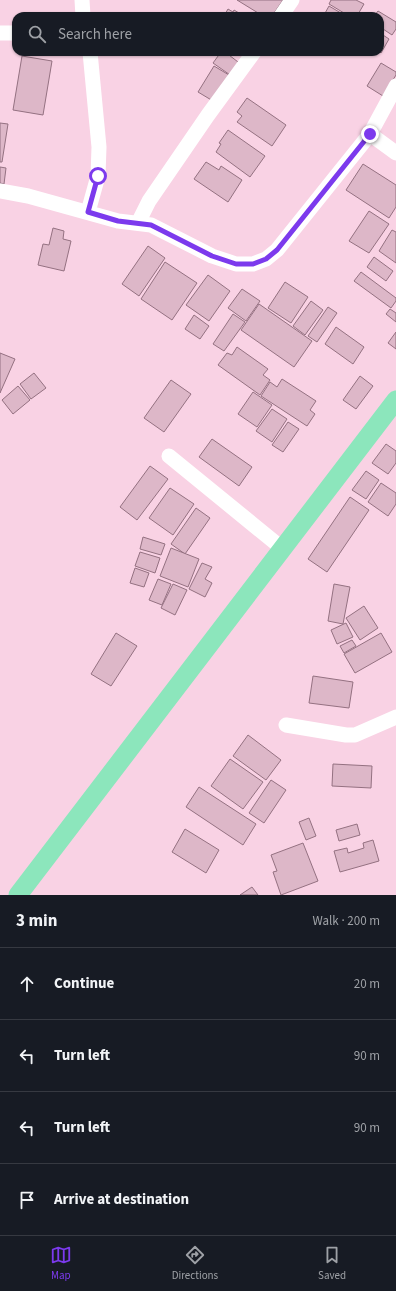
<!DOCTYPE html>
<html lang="en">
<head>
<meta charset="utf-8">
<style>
	:root { --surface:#171b24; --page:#242831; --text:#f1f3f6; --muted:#9ea1a6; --line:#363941; --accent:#7c3aed }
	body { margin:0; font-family:"Source Sans 3",sans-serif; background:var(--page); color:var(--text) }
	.stop { position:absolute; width:12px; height:12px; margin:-9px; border:3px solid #7c3aed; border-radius:50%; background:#fff }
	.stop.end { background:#7c3aed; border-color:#fff; box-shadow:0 1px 4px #0008 }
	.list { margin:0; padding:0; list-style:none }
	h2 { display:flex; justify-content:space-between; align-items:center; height:52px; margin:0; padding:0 16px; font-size:17px }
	h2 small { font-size:13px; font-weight:400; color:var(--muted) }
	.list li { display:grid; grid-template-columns:26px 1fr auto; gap:12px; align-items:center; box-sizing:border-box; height:72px; padding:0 16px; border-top:1px solid var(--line) }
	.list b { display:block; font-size:15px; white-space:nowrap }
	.list em { font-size:13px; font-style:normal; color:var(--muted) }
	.icon { flex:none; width:22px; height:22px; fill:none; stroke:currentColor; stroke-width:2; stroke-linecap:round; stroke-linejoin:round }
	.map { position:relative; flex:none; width:396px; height:895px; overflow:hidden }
	.search { position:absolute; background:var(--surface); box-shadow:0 1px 3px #0004; left:12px; right:12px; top:12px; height:44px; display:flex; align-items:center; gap:10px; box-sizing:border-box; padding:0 14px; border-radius:12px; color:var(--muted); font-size:15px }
	.sheet { height:340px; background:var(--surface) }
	nav { display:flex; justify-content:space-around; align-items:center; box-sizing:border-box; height:56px; border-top:1px solid var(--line); background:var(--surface); font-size:11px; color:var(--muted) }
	nav a { display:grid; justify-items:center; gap:2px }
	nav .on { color:var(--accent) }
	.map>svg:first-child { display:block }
</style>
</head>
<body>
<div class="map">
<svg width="396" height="895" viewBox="0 0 396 895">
	<rect width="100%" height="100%" fill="#f9d2e4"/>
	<g fill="#ddb7c8" stroke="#947181">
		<path d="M237,0H283L272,16H263Z"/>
		<path d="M331,0H356L364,4L357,16H349L329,4Z"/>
		<path d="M329,6L346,16H326L324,15Z"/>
		<path d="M228,9L233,12L234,10L244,16H224Z"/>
		<path d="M378,11L396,22V29L392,35L380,27V16H374Z"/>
		<path d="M380,33L389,39L381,53L380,52Z"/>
		<path d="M22,52H52V55L22,54Z"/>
		<path d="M221,52H225L242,65L233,77L213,63Z"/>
		<path d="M22,56L52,61L43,115L13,110Z"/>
		<path d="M381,63L396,72V75L383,96L367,86Z"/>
		<path d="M214,66L229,75L213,101L198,92Z"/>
		<path d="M247,98L286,125L272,146L237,122L242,116L237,112Z"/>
		<path d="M0,123L8,124L2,162H0Z"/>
		<path d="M228,130L265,156L250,177L216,152L221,144L219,143Z"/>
		<path d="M206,162L219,170L221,166L242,180L228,202L194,179Z"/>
		<path d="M363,164L396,185V207L389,218L346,190Z"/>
		<path d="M0,167L6,168L4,184L0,183Z"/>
		<path d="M369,211L389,224L369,253L349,241Z"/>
		<path d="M53,228L64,231L63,239L71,241L64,271L38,265L43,244L49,245Z"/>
		<path d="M392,230L396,232V263L379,251Z"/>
		<path d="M148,246L165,258L139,296L122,284Z"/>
		<path d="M374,257L393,271L386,281L367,267Z"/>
		<path d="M165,262L197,283L172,320L141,299Z"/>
		<path d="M361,272L396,298V301L391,308L354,281Z"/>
		<path d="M208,275L230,291L209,321L186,305Z"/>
		<path d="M285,282L308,297L291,323L268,308Z"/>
		<path d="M242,289L260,301L246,321L228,308Z"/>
		<path d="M311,301L323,310L305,335L293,326Z"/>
		<path d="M259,304L312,341L294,367L241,330Z"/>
		<path d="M328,307L337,313L317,342L308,336Z"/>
		<path d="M390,309L396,313V322L386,314Z"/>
		<path d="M233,314L245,322L224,351L213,344Z"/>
		<path d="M194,315L209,326L200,339L185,329Z"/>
		<path d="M336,327L364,347L353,364L325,344Z"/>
		<path d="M396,332V349L388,343Z"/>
		<path d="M237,347L268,369L263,375L270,380L260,395L218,365L227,353L232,355Z"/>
		<path d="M0,353L15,359L0,393Z"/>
		<path d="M34,373L46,388L31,399L20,384Z"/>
		<path d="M360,376L373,386L356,409L343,400Z"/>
		<path d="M282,379L316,401L310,410L315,414L307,426L261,396L270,382L277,387Z"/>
		<path d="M171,380L191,394L164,432L144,418Z"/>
		<path d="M18,386L30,400L13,414L2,400Z"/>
		<path d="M253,392L272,405L257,427L238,414Z"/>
		<path d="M272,409L287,419L272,442L256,431Z"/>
		<path d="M288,422L299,429L283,452L272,445Z"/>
		<path d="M212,439L252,467L239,486L199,457Z"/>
		<path d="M386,444L396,451V463L388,474L372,463Z"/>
		<path d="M150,466L168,479L137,520L120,507Z"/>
		<path d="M366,471L379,480L366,499L352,490Z"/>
		<path d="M381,483L396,493V504L388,516L368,502Z"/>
		<path d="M170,488L194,504L173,535L149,518Z"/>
		<path d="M350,497L369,510L327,572L308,559Z"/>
		<path d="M196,508L210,518L185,554L171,544Z"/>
		<path d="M143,537L165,544L161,555L140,549Z"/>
		<path d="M171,548L199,559L188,587L160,576Z"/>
		<path d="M140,552L160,558L155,573L135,566Z"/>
		<path d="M202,563L212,567L205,579L212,583L205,597L189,589Z"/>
		<path d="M135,568L149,573L144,587L130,583Z"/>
		<path d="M158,579L171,584L162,605L149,600Z"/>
		<path d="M173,584L187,590L175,615L161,608Z"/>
		<path d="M334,584L350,587L343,624L328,621Z"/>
		<path d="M364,606L378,628L360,640L346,618Z"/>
		<path d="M346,623L353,637L337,644L331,630Z"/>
		<path d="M116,633L137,646L111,686L91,674Z"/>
		<path d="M381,633L392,652L355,673L344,654Z"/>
		<path d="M352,640L356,646L344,653L340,646Z"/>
		<path d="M313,676L353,682L349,708L309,703Z"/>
		<path d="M248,735L281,760L266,780L233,756Z"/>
		<path d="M230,759L263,782L243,809L211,786Z"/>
		<path d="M333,764L372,766L371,788L332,786Z"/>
		<path d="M271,780L286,790L264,823L249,813Z"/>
		<path d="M199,787L256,824L243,845L186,807Z"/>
		<path d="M309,818L316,836L306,840L299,822Z"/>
		<path d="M357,824L360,835L339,841L336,830Z"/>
		<path d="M185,829L219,850L206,873L172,852Z"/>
		<path d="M373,840L379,861L340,872L334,851L347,848L348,853L364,848L363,843Z"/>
		<path d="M303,843L318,881L281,895L273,872L277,871L271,855Z"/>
		<path d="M252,887L258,895H240Z"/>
	</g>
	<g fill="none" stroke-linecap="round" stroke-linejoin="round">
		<g stroke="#fff" stroke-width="15">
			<path d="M82,0L83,16"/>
			<path d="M281,16L292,0"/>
			<path d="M0,33H16"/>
			<path d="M370,134L396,153"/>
			<path d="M0,191L28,196L118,221L151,225L212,256L236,264H253L266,259L277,250L370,134L396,86"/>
			<path d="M88,212L98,176L99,147L90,52"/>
			<path d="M138,223L149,201L208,115L254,52"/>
			<path d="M169,456L283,549"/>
			<path d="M286,725L346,735H355L396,717"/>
		</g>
		<path stroke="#8ce6bc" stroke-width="19" d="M18,895L396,400"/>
	</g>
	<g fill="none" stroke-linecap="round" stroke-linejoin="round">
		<path stroke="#7c3aed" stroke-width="5" d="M98,176L88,212L118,221L151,225L212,256L236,264H253L266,259L277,250L370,134"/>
	</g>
</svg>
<div class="stop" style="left:98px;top:176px"></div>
<div class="stop end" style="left:370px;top:134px"></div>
<div class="search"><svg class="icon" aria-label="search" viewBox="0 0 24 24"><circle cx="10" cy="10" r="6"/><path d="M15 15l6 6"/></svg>Search here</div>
</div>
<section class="sheet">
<h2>3 min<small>Walk · 200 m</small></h2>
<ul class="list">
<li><svg class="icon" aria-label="ahead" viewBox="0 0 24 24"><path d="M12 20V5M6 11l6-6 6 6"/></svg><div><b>Continue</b></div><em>20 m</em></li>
<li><svg class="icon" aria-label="left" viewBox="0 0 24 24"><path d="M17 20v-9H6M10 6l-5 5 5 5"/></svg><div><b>Turn left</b></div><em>90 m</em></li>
<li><svg class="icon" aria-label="left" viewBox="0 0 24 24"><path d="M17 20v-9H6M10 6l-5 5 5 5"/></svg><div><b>Turn left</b></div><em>90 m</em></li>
<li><svg class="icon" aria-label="arrive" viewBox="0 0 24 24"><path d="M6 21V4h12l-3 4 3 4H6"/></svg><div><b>Arrive at destination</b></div></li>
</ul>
</section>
<nav>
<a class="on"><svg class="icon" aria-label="map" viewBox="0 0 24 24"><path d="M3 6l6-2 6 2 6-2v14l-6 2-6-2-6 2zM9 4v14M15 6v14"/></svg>Map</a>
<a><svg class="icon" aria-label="directions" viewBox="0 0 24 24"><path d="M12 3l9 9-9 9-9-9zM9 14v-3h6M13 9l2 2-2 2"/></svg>Directions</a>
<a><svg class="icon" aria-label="saved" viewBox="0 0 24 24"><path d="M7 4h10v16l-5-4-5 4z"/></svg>Saved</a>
</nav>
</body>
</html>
